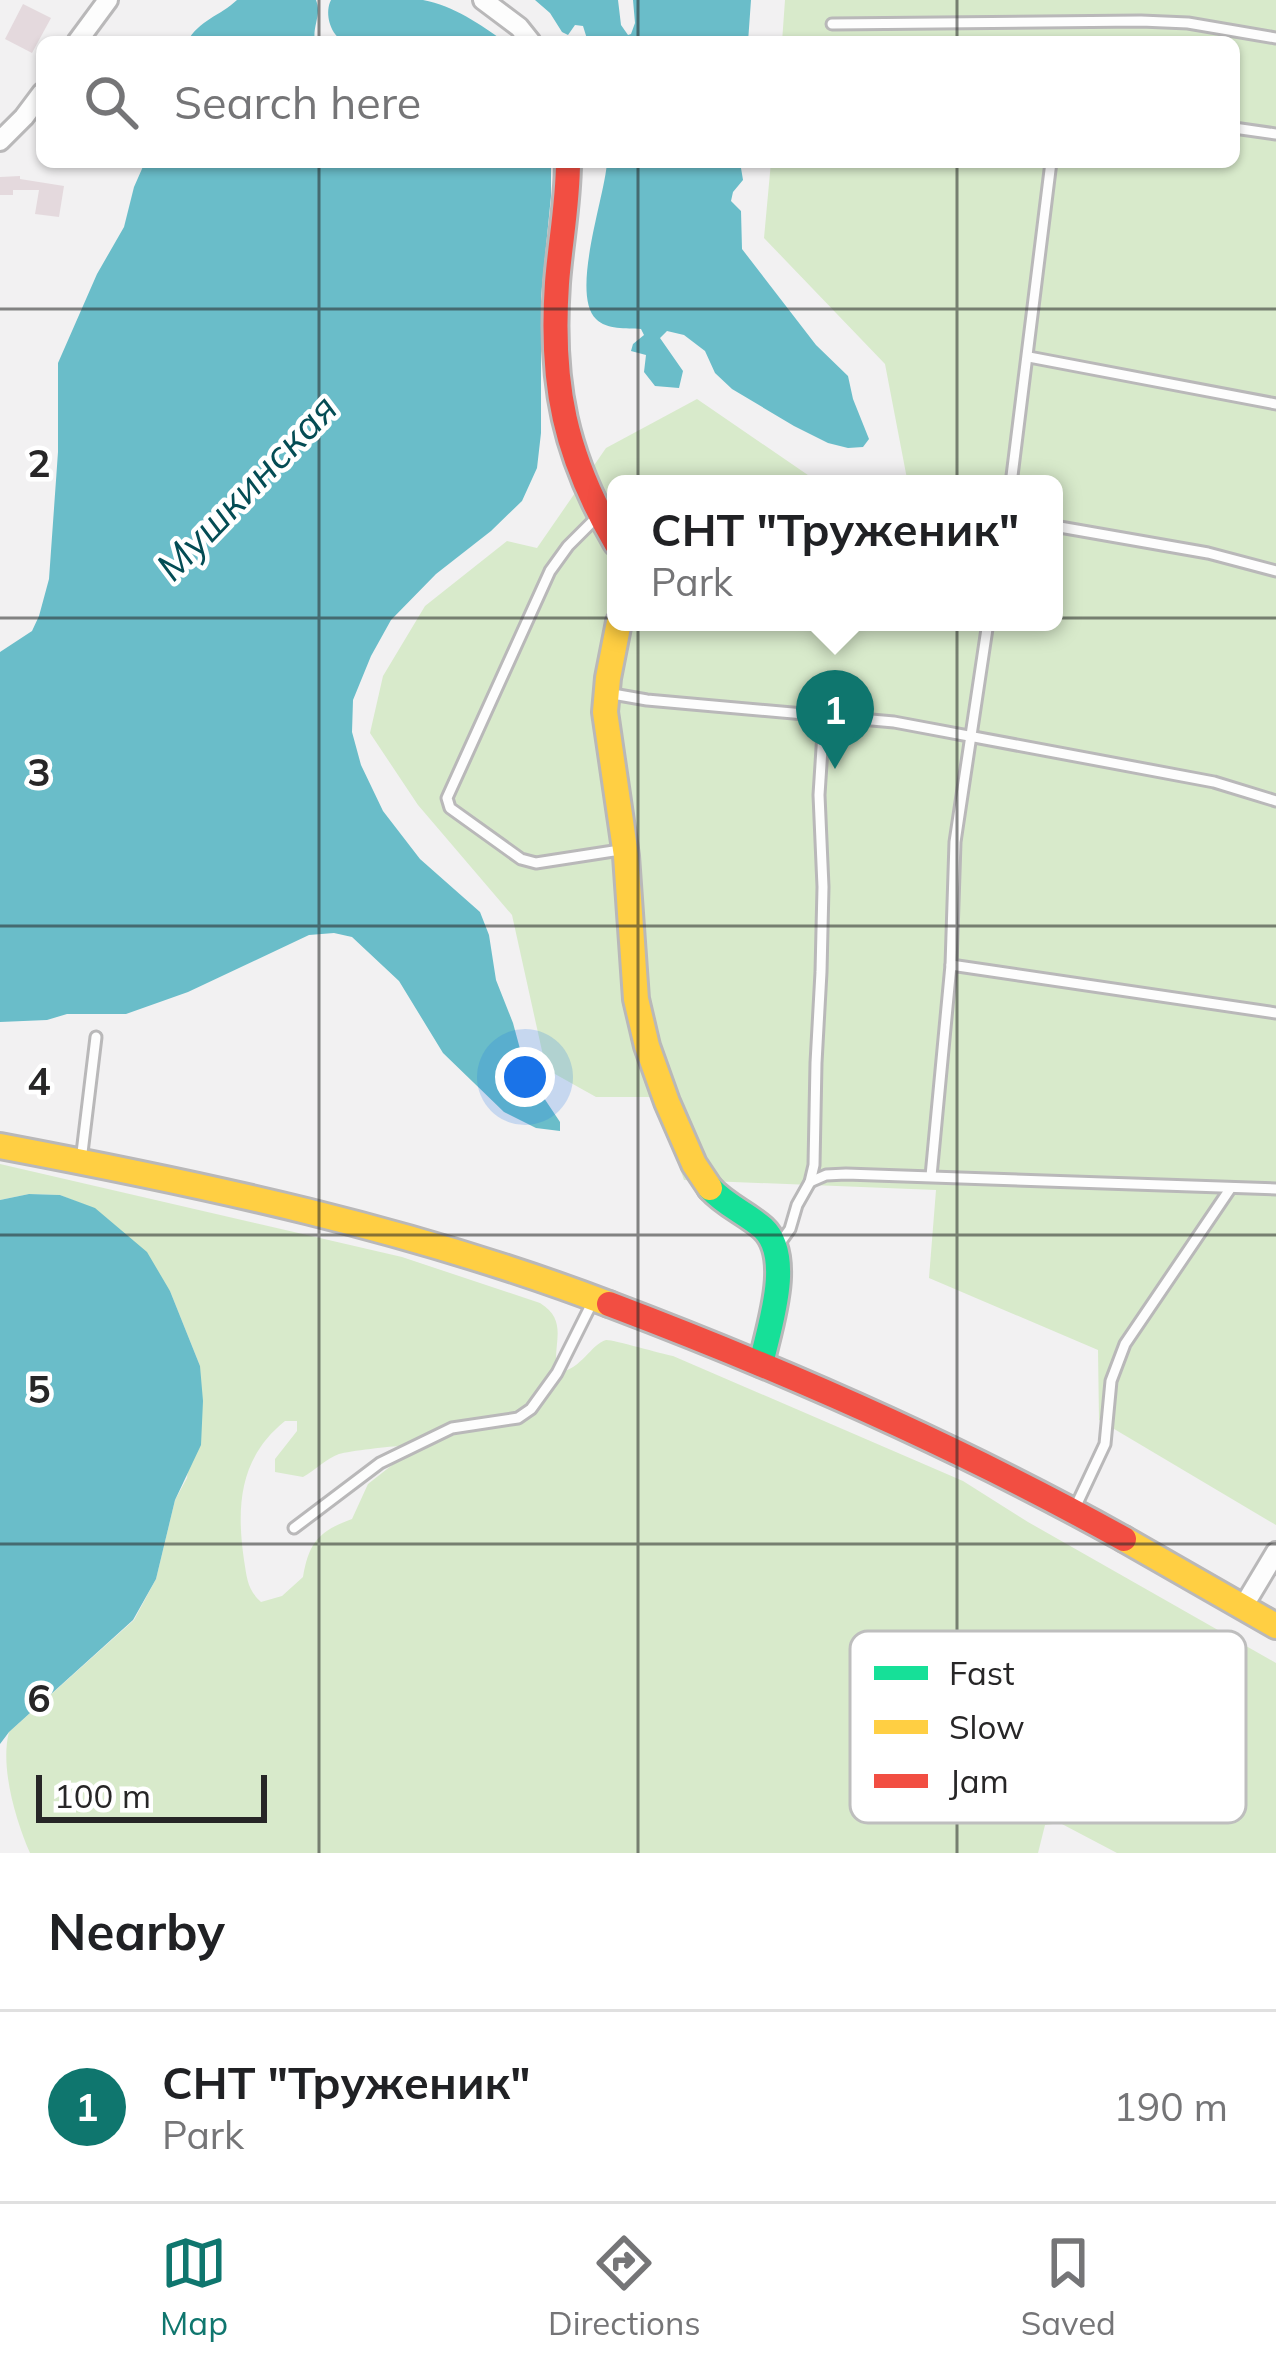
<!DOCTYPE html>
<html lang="en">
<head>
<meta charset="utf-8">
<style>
	:root { --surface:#fff; --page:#f6f6f6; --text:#202124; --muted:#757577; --line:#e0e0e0; --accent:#0f766e }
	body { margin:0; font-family:Mulish,sans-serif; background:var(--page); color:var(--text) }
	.scale { position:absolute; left:36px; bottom:30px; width:231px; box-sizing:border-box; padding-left:12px; border:6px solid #272627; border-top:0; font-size:33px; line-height:42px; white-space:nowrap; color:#272627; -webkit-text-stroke:9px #fff; paint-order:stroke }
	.you { position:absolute; left:525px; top:1077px; width:42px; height:42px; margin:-30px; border:9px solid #fff; border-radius:50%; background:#1a73e8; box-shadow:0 0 0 18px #1a73e833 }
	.badge { display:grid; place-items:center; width:78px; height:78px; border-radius:50%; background:var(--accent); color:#fff; font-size:39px; font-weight:700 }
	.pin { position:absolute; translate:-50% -99px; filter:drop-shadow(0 3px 6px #0008) }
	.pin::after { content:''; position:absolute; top:63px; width:42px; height:36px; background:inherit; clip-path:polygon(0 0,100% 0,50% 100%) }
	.popup { position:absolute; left:607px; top:475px; width:456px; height:156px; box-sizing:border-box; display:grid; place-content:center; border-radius:18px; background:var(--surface); filter:drop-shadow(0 3px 9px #0005); font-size:39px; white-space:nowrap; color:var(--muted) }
	.popup b { font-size:45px; color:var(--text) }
	.popup::after { content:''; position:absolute; left:50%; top:100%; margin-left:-24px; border:24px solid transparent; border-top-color:var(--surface) }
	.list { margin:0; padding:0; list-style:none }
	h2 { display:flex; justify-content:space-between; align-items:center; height:156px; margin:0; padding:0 48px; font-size:51px }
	h2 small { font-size:39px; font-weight:400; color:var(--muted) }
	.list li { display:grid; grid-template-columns:78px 1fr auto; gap:36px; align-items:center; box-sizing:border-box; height:192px; padding:0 48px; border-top:3px solid var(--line) }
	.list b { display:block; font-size:45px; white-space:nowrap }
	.list p { margin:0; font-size:39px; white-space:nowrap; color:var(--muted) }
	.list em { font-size:39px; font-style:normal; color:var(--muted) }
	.icon { flex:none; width:66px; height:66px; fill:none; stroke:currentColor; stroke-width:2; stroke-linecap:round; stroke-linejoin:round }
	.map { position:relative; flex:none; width:1276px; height:1853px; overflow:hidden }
	.search { position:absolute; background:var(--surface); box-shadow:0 3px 9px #0004; left:36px; right:36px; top:36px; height:132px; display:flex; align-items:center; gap:30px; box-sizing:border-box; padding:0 42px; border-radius:18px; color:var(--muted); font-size:45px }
	.sheet { height:348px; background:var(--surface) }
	nav { display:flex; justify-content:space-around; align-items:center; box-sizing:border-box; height:168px; border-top:3px solid var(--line); background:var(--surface); font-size:33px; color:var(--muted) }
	nav a { display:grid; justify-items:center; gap:6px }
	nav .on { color:var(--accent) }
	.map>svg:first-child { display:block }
</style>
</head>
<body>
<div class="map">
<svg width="1276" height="1853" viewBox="0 0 1276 1853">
	<rect width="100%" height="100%" fill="#f2f1f2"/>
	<g fill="#d8eacb" fill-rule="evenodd">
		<path d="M785,0H1276V1525L1099,1420L1098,1350L929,1278L936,1190L684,1180L655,1097H596L546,1069L512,915L418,805L370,733L383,676L425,606L507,541L537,548L606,448L697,399L821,484H616V622H1054V484H908L885,364L764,238L771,162H1234V42H782Z"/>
		<path d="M0,1164L402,1257L540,1303C571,1322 550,1347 558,1373C582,1369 591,1344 606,1340C611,1339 662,1354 673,1356L963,1481L1028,1522L1276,1663V1853H1117L1060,1823L1045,1825L1038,1853H30C15,1819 0,1766 9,1732L134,1620L156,1579L175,1500L187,1478L200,1366L170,1291L118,1228L95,1209L60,1195L29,1194L0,1200ZM285,1421H297V1431L275,1459V1472L303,1477C314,1471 327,1458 339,1454C349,1451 392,1446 402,1446L401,1458L368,1484L352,1519C319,1531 309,1542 303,1577L282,1596L261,1602C247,1589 247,1578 244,1560C236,1505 240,1457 285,1421Z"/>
	</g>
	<g fill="#6abdc9">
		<path d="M237,0H316C322,15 312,26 315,42H187C199,20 220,16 237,0Z"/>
		<path d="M331,0H423C454,6 480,24 505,42H358L352,38H339C329,30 325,11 331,0Z"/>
		<path d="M535,0H618L621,25L628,35L631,34L635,23L633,0H751L748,42H588L583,26L575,25L568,35L562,32L550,13Z"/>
		<path d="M145,162H551V196L541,297V433L537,468L522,501L491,531L436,574L391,620L371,656L353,700L352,732L361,765L383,811L420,859L480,912L489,935L496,980L513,1023L526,1071L560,1122V1131L536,1128L504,1112L443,1053L399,981L352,937L334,933L309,935L188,992L126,1014H67L47,1020L0,1022V652L32,631L39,616L49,579L58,452V363L97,274L124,227L134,187Z"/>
		<path d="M607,162H740L743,180L733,192L731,201L741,211L742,249L816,345L848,376L853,399L869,439L863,447L848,448L828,443L794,426L732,389L715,373L705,351L684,335L667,331L660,338L683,371L679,388L655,386L644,372L646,355L631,351L633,344L644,335L641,329C626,328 607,330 596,319C570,293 605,197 607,162Z"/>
		<path d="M29,1194L60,1195L95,1208L147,1252L170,1291L200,1366L203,1401L201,1445L175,1500L156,1579L133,1620L9,1732L0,1744V1200Z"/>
	</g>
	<g fill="#e4d9dd">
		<path d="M23,4L51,18L32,53L5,39Z"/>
		<path d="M20,176V179L64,186L59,217L35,214L39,190H13V195H0V177Z"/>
	</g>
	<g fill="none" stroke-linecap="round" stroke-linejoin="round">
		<defs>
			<g id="lane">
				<path d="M832,24L1141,21L1188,23L1276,38"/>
				<path d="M1234,128L1276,134"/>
				<path d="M1029,357L1276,404"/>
				<path d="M1011,484L1051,162"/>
				<path d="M595,519L568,546L550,571L447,798L450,808L521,859L536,863L620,850"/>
				<path d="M1054,526L1208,553L1276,571"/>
				<path d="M607,693L647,700L894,722L1214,782L1276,801"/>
				<path d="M951,965L1276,1013"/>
				<path d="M81,1161L96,1037"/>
				<path d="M931,1176L951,965L955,842L988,622"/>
				<path d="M810,1182L826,1175L846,1174L1276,1189"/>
				<path d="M780,1243L790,1229L797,1205L810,1182L814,1165L816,1063L821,972L823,887L819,795L824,717"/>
				<path d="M1074,1510L1105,1444L1111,1381L1125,1344L1230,1189"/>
				<path d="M294,1528L380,1463L452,1428L518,1418L531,1409L557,1373L592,1303"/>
			</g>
			<g id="street">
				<path d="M483,0L519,27L531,42"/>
				<path d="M77,42L108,0"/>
				<path d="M0,141L24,117L42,93"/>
				<path d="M1243,1607L1276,1552"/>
			</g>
			<path id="fast" d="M710,1188C725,1205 746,1213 763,1228C794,1257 769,1327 761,1364"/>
			<g id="slow">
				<path d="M619,622L608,678L605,712L626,856L636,999L647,1046L667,1102L694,1164L710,1188"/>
				<path d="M0,1146C206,1185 413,1229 609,1304"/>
				<path d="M1124,1539L1276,1626"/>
			</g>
			<g id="jam">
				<path d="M568,162C568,203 560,243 557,283C550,384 565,456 616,543"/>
				<path d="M609,1304C786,1371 959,1447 1124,1539"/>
			</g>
		</defs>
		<use href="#lane" stroke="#b9b8b9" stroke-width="15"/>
		<use href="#street" stroke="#b9b8b9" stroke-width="24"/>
		<use href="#fast" stroke="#b9b8b9" stroke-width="30"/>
		<use href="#slow" stroke="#b9b8b9" stroke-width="30"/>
		<use href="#jam" stroke="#b9b8b9" stroke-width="30"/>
		<use href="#lane" stroke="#fdfdfd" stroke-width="9"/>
		<use href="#street" stroke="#fdfdfd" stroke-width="18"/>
		<use href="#fast" stroke="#16e098" stroke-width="24"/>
		<use href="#slow" stroke="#ffcf43" stroke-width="24"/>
		<use href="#jam" stroke="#f24e42" stroke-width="24"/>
	</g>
	<path fill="none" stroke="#272627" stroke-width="3" stroke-opacity="0.55" d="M319,0V42M638,0V42M957,0V42M319,162V1853M638,162V1853M957,162V1853M0,309H1276M0,618H1276M0,926H1276M0,1235H1276M0,1544H1276"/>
	<g text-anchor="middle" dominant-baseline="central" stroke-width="9" stroke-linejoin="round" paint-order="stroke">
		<g font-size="39" font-style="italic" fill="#044c54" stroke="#fff">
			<text transform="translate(246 487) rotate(-46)">Мушкинская</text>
		</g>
	</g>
	<rect x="850" y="1631" width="396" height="192" rx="18" fill="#fff" stroke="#bebebe" stroke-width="3"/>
	<rect x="874" y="1666" width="54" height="14" fill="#16e098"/>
	<rect x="874" y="1720" width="54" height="14" fill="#ffcf43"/>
	<rect x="874" y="1774" width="54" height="14" fill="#f24e42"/>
	<g font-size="33" fill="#272627">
		<text x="949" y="1685">Fast</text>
		<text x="949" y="1739">Slow</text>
		<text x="949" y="1793">Jam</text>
	</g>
	<g font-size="39" text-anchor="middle" font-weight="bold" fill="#272627" stroke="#fff" stroke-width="9" stroke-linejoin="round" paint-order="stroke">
		<text x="39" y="477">2</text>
		<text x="39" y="786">3</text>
		<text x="39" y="1095">4</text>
		<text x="39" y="1403">5</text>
		<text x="39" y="1712">6</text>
	</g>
</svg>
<div class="scale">100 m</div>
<div class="you"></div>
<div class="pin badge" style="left:835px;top:769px">1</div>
<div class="popup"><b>СНТ &quot;Труженик&quot;</b>Park</div>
<div class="search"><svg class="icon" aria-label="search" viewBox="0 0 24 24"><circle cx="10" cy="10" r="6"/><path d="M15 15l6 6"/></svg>Search here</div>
</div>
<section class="sheet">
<h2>Nearby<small></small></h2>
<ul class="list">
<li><span class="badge">1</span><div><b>СНТ &quot;Труженик&quot;</b><p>Park</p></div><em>190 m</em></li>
</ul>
</section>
<nav>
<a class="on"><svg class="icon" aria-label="map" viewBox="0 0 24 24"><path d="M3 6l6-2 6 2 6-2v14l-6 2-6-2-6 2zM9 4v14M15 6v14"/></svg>Map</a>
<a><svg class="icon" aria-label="directions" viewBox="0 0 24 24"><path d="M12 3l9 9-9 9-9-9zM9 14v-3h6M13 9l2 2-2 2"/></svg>Directions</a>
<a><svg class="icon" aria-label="saved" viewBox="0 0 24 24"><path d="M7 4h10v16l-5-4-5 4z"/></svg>Saved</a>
</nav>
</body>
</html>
